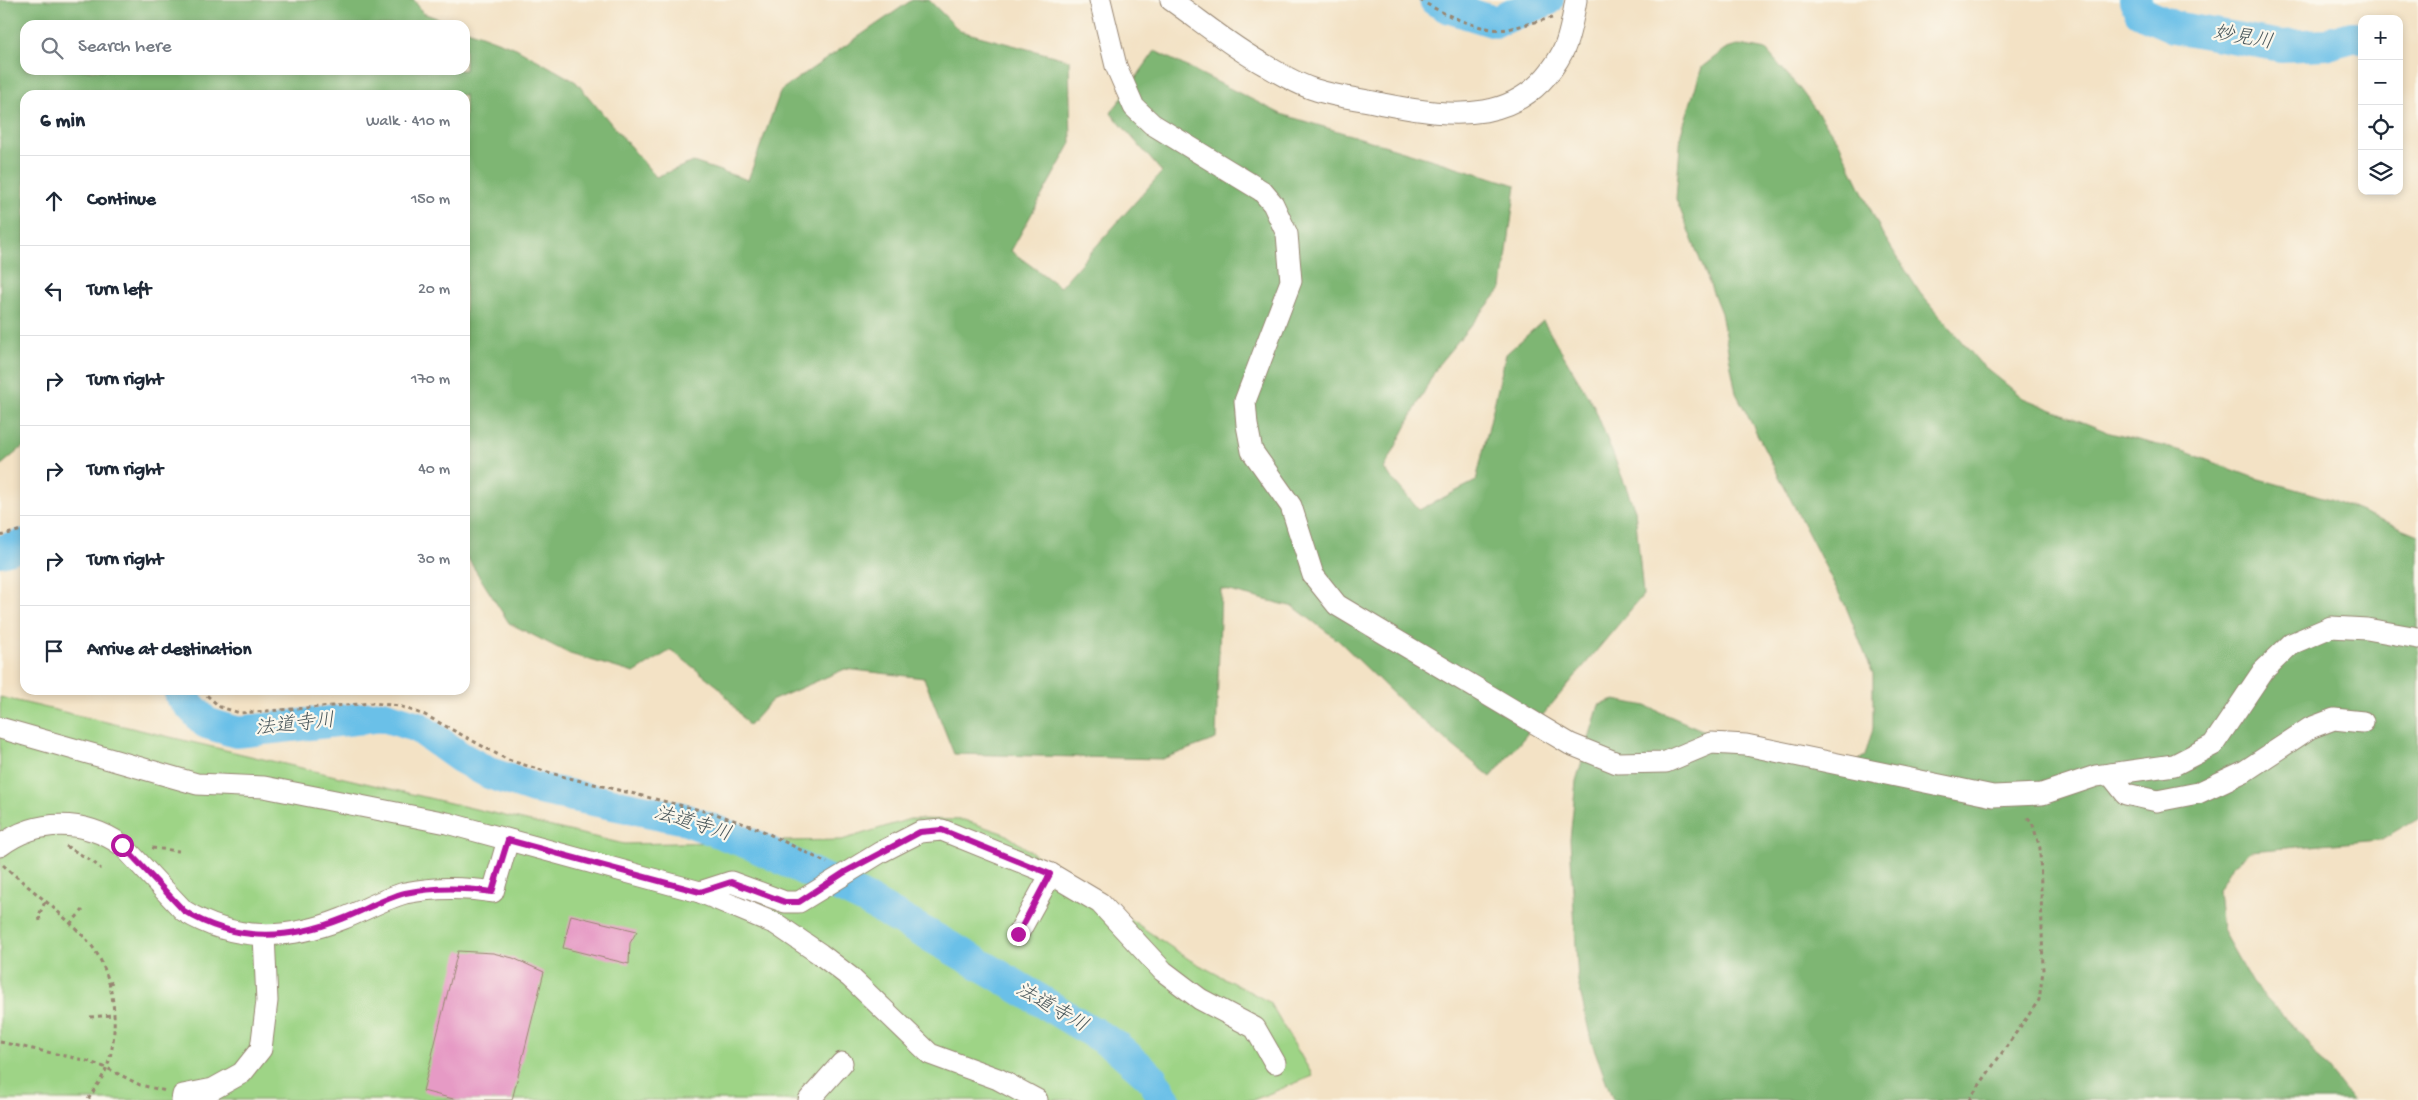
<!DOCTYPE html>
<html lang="en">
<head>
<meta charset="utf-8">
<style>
	:root { --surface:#fff; --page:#f2f2f3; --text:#1f2937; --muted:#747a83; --line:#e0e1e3 }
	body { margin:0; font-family:"Gochi Hand","Klee One",sans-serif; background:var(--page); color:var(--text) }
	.controls { position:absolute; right:15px; top:15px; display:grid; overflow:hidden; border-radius:10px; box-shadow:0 2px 8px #0003 }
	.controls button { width:45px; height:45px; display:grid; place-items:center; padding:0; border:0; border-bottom:1px solid var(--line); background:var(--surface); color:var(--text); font:25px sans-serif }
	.stop { position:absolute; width:15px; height:15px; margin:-11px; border:4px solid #b5179e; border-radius:50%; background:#fff }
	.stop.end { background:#b5179e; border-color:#fff; box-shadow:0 1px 5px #0008 }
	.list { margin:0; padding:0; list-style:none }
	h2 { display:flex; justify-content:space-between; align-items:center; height:65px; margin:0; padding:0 20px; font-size:21px }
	h2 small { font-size:16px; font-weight:400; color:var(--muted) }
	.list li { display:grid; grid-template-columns:32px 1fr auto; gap:15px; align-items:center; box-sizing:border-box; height:90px; padding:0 20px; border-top:1px solid var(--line) }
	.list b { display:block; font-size:19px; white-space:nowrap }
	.list em { font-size:16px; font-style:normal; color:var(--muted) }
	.icon { flex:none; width:28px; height:28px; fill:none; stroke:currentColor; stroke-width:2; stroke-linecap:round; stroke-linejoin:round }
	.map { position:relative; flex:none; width:2418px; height:1100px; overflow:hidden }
	.search { position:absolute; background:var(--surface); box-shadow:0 2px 8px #0003; left:20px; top:20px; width:450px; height:55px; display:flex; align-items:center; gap:12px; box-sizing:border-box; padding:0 18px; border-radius:15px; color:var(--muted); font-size:19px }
	.panel { position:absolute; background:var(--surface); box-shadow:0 2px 8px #0003; left:20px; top:90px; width:450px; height:605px; border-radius:15px }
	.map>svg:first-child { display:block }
</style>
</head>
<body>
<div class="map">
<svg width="2418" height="1100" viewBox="0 0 2418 1100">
	<rect width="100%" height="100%" fill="#fbf7ec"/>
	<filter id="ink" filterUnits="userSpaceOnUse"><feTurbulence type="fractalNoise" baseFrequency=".02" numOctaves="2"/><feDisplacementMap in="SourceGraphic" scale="10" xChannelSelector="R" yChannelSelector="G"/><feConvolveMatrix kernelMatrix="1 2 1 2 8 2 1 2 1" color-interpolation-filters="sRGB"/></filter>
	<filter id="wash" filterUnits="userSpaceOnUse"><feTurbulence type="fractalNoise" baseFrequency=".0096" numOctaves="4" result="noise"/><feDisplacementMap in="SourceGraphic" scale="20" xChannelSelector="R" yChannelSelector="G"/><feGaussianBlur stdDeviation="1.12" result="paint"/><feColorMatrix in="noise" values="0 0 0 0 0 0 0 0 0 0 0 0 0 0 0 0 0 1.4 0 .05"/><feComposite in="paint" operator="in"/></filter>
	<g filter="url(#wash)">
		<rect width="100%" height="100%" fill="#f3e2c5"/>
		<path fill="#9ed486" stroke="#6c7f52" d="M0,697L624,844L842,840L910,819L964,820L1005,834L1190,960L1269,1002L1313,1076L1253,1100H0Z"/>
		<g fill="#7eb673" stroke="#5c7048">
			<path d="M0,0H414L423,13L455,25H25V70H465V29L516,48L576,82L656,177L693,162L748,180L781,90L912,0H929L960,31L1069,60L1071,143L1011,251L1060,287L1162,172L1111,113L1155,51L1281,114L1516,185L1502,288L1438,365L1384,469L1419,510L1476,481L1506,354L1543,321L1594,406L1635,510L1643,595L1491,777L1411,711L1339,641L1294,607L1221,589L1216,739L1162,759L954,754L924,678L845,669L771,701L749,726L720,688L671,650L634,673L570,654L509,623L465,554V95H25V445L0,466Z"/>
			<path d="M1740,45L1766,50L1800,89L1838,141L1882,233L1920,293L1980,363L2023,398L2110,433L2186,452L2252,477L2330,499L2418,535V818L2380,840L2251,851L2232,866L2218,890L2222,930L2252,983L2300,1033L2352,1100H1613L1591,1040L1578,982L1570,839L1576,781L1599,705L1615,700L1646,706L1728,741L1848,766L1865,756L1873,728V674L1846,607L1736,393L1721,313L1676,199L1681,133L1702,67L1724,50Z"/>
		</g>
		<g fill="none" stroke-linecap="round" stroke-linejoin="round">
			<g stroke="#6bc0e8" stroke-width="32">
				<path d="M1435,0L1447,7L1495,22L1548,0"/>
				<path d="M2135,0L2140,12L2174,27L2281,46L2327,44L2352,37H2362"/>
				<path d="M0,551L25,544"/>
				<path d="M179,690L181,696L206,723L236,732L383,716L418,727L460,757L489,773L534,788L681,818L753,845L865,899L990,970L1117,1047L1151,1077L1165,1100"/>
			</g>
		</g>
		<g id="blocks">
			<g fill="#e69ac5">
				<path d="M571,915L637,931L630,943L629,964L563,948Z"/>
				<path d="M458,951L493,953L513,958L544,972L512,1100H457L423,1091Z"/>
			</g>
		</g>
	</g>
	<g filter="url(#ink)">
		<use href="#blocks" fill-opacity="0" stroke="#978672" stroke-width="1"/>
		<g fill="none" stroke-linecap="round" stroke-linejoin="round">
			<defs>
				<g id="minor">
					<path d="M1100,0L1116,66L1134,107L1152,124L1262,191L1273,204L1287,234L1291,281L1245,401L1247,425L1252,451L1291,506L1313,575L1337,605L1570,744L1617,763L1666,762L1711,743L1746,745L1993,796L2042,794L2096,776L2174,765L2213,745L2263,671L2291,644L2331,627L2367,629L2418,638"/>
					<path d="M1171,0C1201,21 1233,48 1265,65C1280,74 1299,85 1316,90C1337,97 1361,99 1383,104C1454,118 1524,126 1563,51C1570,37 1573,16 1576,0"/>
					<path d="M0,728L197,784L264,787L447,823L700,892L776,924L820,954L850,977L930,1054L998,1079L1037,1100"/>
					<path d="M2110,774L2126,794L2157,801L2198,793L2245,771L2310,728L2334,719L2363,722"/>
					<path d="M0,846C37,818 84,819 122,845L184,911C234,942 289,940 342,919C363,911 383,899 405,893C435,887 462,887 493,892L508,840"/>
					<path d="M700,892L731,882L785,902H799L881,852L920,832L942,830L1051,874L1100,903L1163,971L1200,999L1255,1028L1275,1063"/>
					<path d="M1018,934L1051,874"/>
					<path d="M182,1100L183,1095L213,1089L242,1073L261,1049L267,1001L264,935"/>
					<path d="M809,1100L842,1063"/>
				</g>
			</defs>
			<use href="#minor" stroke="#978672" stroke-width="23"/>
			<g stroke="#978672" stroke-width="3" stroke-dasharray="4 4" stroke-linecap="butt">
				<path d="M1420,0C1441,13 1482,33 1507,29C1522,26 1537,21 1552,18"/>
				<path d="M0,536L25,529"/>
				<path d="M201,690L220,707L240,713L373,703L399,706L425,715L508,760L561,776L716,814L759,829L827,863"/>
				<path d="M66,846L92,861L101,869"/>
				<path d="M152,848L179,851"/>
				<path d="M3,865C30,889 61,912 86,939C115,970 121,1028 107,1067C103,1078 94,1089 88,1100"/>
				<path d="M40,921L39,915L45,902"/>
				<path d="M70,924L83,910"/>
				<path d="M109,984L116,980"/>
				<path d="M90,1017L113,1015"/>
				<path d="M0,1042L84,1060L107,1068L140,1085L166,1091"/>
				<path d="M1969,1100L2039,1000L2043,971L2040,848L2032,822L2025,815"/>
			</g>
			<use href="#minor" stroke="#fff" stroke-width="21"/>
		</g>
	</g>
	<g fill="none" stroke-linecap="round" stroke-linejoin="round" filter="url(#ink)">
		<path stroke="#b5179e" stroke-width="6" d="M122,845L184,911C234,942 289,940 342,919C363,911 383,899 405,893C435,887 462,887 492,892L508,840L700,892L731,882L785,902H799L845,872L920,832L942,830L1050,874L1018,934"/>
	</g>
	<g text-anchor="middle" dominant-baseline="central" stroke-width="4.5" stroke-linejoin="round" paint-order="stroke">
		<g font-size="20" font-style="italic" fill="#49575b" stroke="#fbf7ec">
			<text transform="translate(2243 39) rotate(10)">妙見川</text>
			<text transform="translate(295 726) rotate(-6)">法道寺川</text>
			<text transform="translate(692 825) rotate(17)">法道寺川</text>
			<text transform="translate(1051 1009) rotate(30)">法道寺川</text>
		</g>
	</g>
</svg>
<div class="controls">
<button>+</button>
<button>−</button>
<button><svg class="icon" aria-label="locate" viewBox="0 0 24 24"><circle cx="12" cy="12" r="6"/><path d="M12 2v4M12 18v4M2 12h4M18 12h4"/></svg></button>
<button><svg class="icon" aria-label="layers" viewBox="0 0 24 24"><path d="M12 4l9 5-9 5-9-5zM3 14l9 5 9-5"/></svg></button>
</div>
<div class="stop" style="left:122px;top:845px"></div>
<div class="stop end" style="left:1018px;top:934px"></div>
<div class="search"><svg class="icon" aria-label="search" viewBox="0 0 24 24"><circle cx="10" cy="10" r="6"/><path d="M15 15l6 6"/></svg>Search here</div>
<section class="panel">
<h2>6 min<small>Walk · 410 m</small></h2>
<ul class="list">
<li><svg class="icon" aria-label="ahead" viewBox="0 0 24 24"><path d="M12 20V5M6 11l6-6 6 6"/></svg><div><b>Continue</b></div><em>150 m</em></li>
<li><svg class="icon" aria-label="left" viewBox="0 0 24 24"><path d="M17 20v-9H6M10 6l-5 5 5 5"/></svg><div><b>Turn left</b></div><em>20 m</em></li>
<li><svg class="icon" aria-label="right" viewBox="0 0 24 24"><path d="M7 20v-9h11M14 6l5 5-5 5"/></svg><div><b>Turn right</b></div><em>170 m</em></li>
<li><svg class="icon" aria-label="right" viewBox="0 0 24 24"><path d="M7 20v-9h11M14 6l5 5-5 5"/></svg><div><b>Turn right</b></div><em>40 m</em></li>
<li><svg class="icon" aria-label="right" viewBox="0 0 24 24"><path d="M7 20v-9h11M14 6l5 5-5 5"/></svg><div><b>Turn right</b></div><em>30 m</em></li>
<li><svg class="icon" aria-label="arrive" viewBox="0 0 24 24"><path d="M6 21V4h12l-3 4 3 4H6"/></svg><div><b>Arrive at destination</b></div></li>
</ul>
</section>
</div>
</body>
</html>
